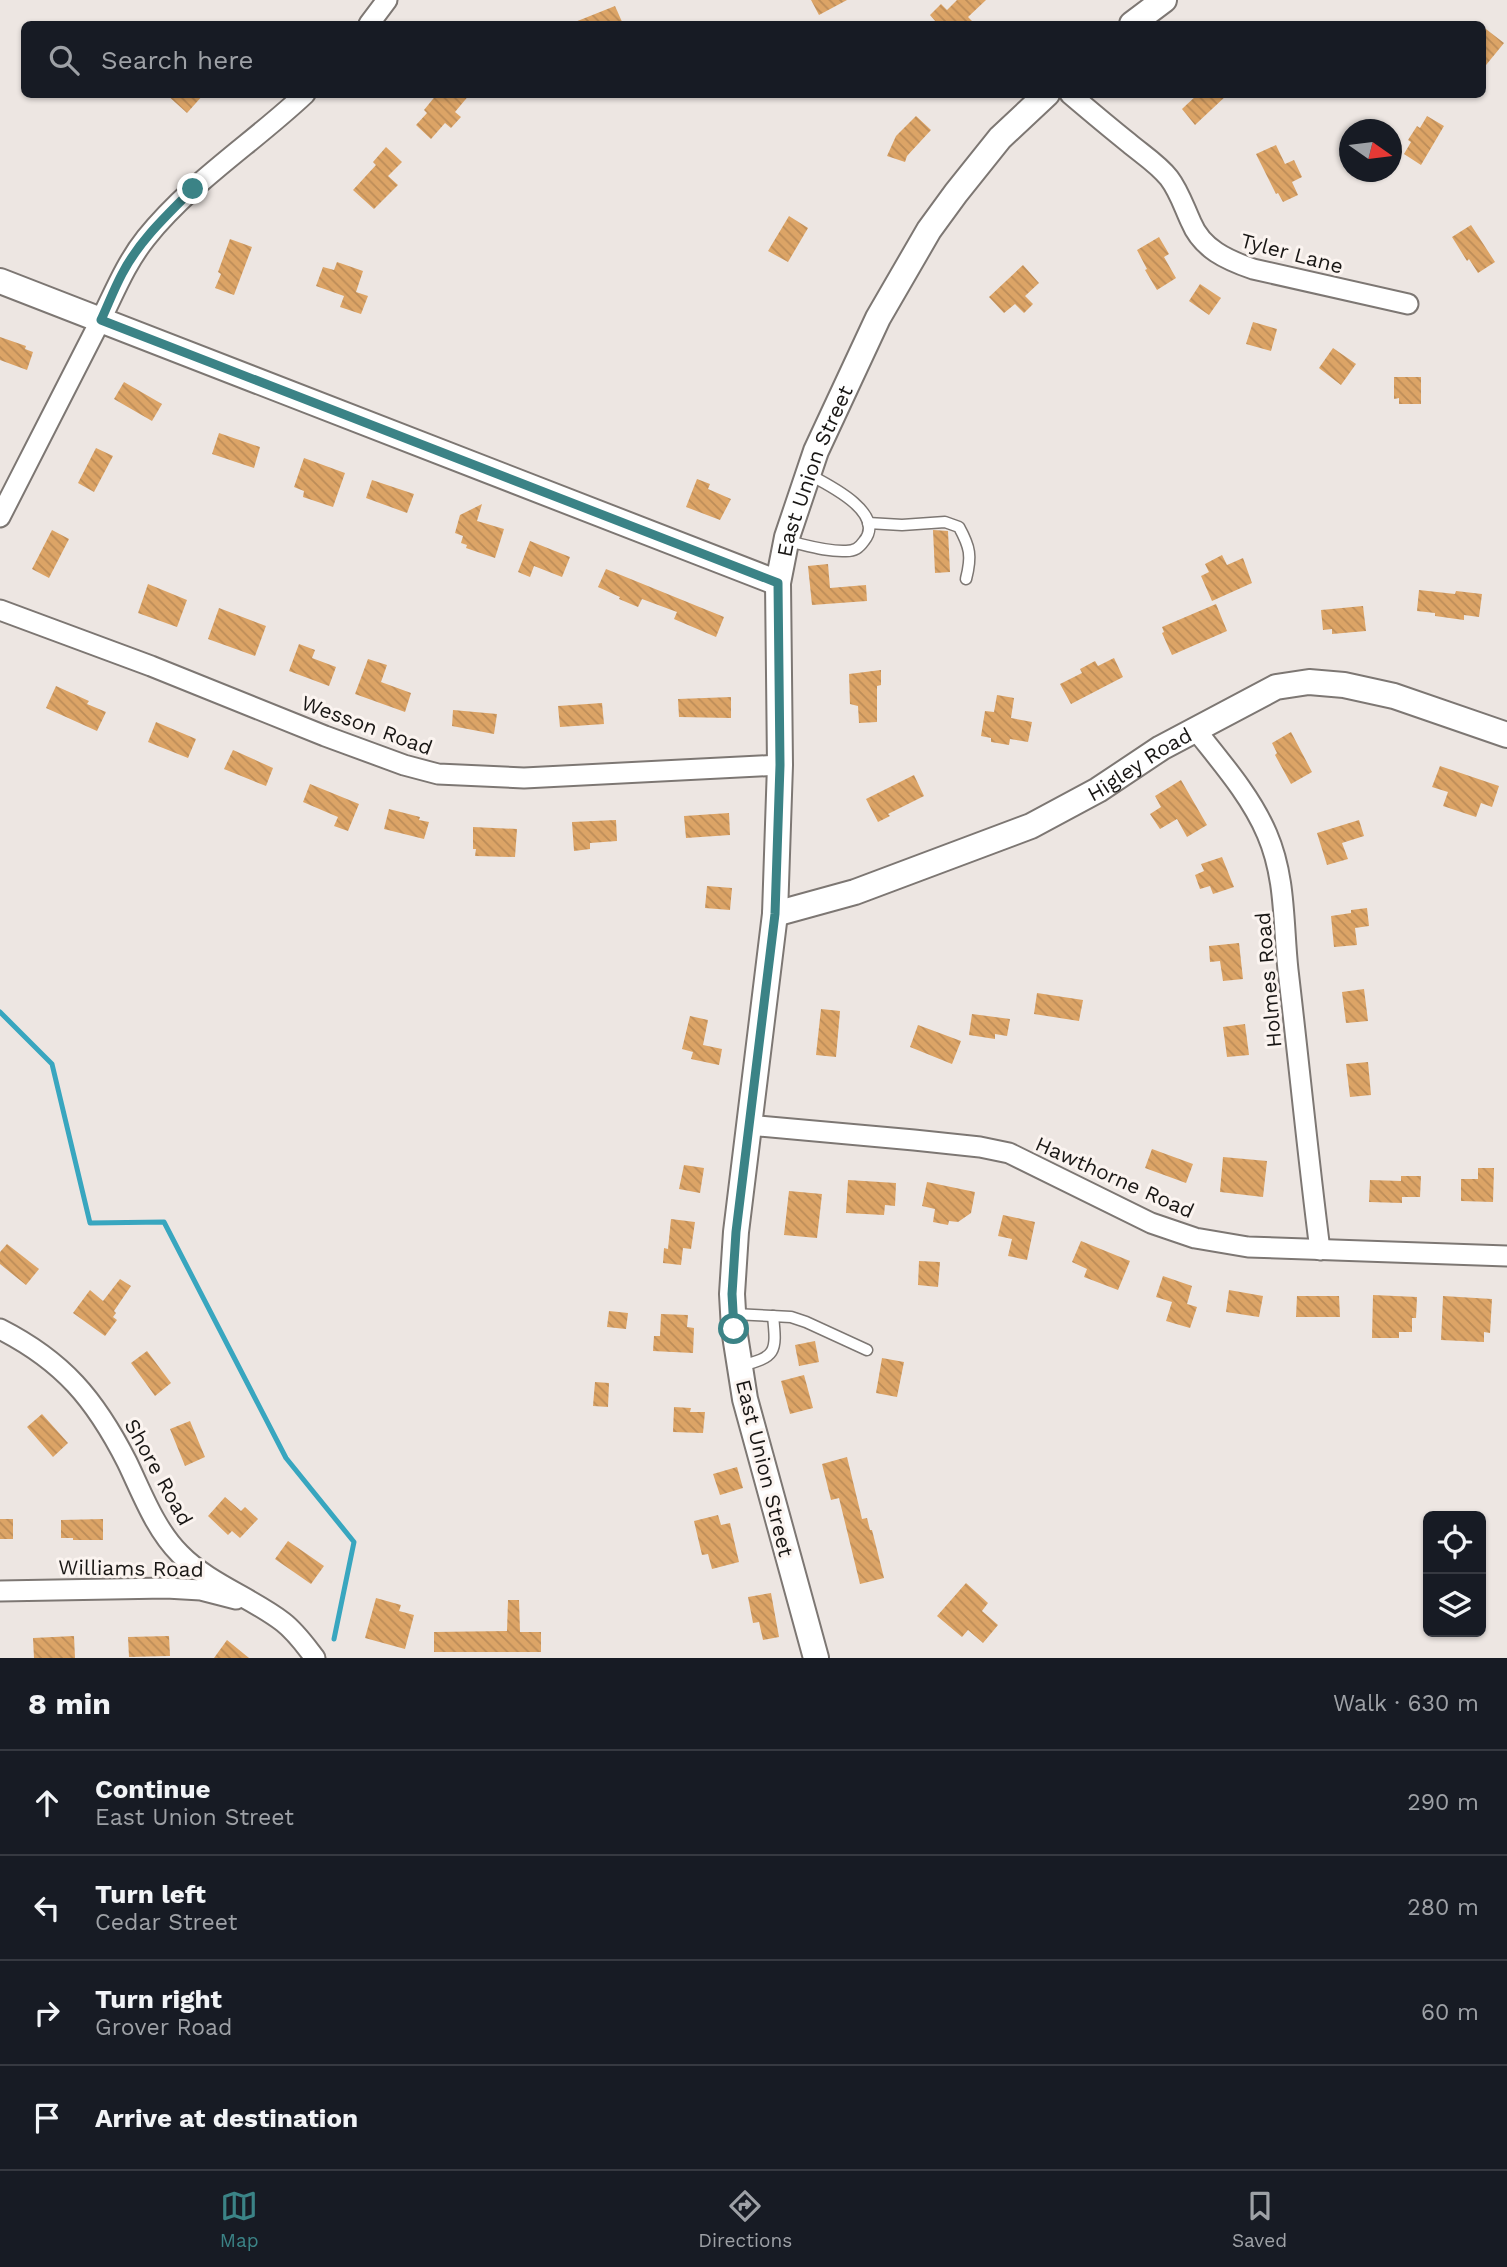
<!DOCTYPE html>
<html lang="en">
<head>
<meta charset="utf-8">
<style>
	:root { --surface:#171b24; --page:#20242c; --text:#f1f3f6; --muted:#9ea1a6; --line:#363941; --accent:#3b8386 }
	body { margin:0; font-family:"Work Sans",sans-serif; background:var(--page); color:var(--text) }
	.controls { position:absolute; right:21px; bottom:21px; display:grid; overflow:hidden; border-radius:10px; box-shadow:0 2px 5px #0004 }
	.controls button { width:63px; height:63px; display:grid; place-items:center; padding:0; border:0; border-bottom:2px solid var(--line); background:var(--surface); color:var(--text); font:35px sans-serif }
	.compass { position:absolute; left:1339px; top:119px; width:63px; height:63px; border-radius:50%; background:var(--surface); box-shadow:0 2px 5px #0004; rotate:104deg }
	.stop { position:absolute; width:21px; height:21px; margin:-16px; border:5px solid #3b8386; border-radius:50%; background:#fff }
	.stop.end { background:#3b8386; border-color:#fff; box-shadow:0 2px 7px #0008 }
	.list { margin:0; padding:0; list-style:none }
	h2 { display:flex; justify-content:space-between; align-items:center; height:91px; margin:0; padding:0 28px; font-size:30px }
	h2 small { font-size:23px; font-weight:400; color:var(--muted) }
	.list li { display:grid; grid-template-columns:46px 1fr auto; gap:21px; align-items:center; box-sizing:border-box; height:105px; padding:0 28px; border-top:2px solid var(--line) }
	.list b { display:block; font-size:26px; white-space:nowrap }
	.list p { margin:0; font-size:23px; white-space:nowrap; color:var(--muted) }
	.list em { font-size:23px; font-style:normal; color:var(--muted) }
	.icon { flex:none; width:38px; height:38px; fill:none; stroke:currentColor; stroke-width:2; stroke-linecap:round; stroke-linejoin:round }
	.map { position:relative; flex:none; width:1507px; height:1658px; overflow:hidden }
	.search { position:absolute; background:var(--surface); box-shadow:0 2px 5px #0004; left:21px; right:21px; top:21px; height:77px; display:flex; align-items:center; gap:18px; box-sizing:border-box; padding:0 24px; border-radius:10px; color:var(--muted); font-size:26px }
	.sheet { height:511px; background:var(--surface) }
	nav { display:flex; justify-content:space-around; align-items:center; box-sizing:border-box; height:98px; border-top:2px solid var(--line); background:var(--surface); font-size:19px; color:var(--muted) }
	nav a { display:grid; justify-items:center; gap:4px }
	nav .on { color:var(--accent) }
	.map>svg:first-child { display:block }
</style>
</head>
<body>
<div class="map">
<svg width="1507" height="1658" viewBox="0 0 1507 1658">
	<defs>
		<pattern id="building-back-hatch" width="6" height="6" patternUnits="userSpaceOnUse" patternTransform="scale(1.75)"><rect width="6" height="6" fill="#dca466"/><path d="M-1 5l2 2M0 0l6 6M5-1l2 2" fill="none" stroke="#bc8c58"/></pattern>
	</defs>
	<rect width="100%" height="100%" fill="#ede6e2"/>
	<g fill="none" stroke-linecap="round" stroke-linejoin="round">
		<path stroke="#38a6bf" stroke-width="5" d="M0,1012L52,1064L90,1223L164,1222L286,1458L354,1542L334,1639"/>
	</g>
	<g fill="url(#building-back-hatch)">
		<path d="M811,0H847L819,15Z"/>
		<path d="M957,0H986L968,17L975,24H933L936,22L930,15L941,4L947,10Z"/>
		<path d="M615,6L623,24H570Z"/>
		<path d="M1482,26L1504,43L1482,70Z"/>
		<path d="M166,94H204L187,113Z"/>
		<path d="M437,94H470L455,112L461,117L451,128L445,123L431,139L416,125L427,113L424,110Z"/>
		<path d="M1198,94H1228L1195,125L1182,109Z"/>
		<path d="M916,116L931,130L907,156L905,162L887,156L896,136Z"/>
		<path d="M1427,116L1444,126L1421,165L1404,154L1411,142L1408,140L1417,126L1420,128Z"/>
		<path d="M1276,145L1285,164L1294,160L1302,177L1292,182L1298,195L1283,202L1278,193L1276,194L1256,154Z"/>
		<path d="M386,147L402,162L388,176L398,185L374,209L353,190L376,165L373,162Z"/>
		<path d="M789,216L808,228L788,262L768,251Z"/>
		<path d="M1471,225L1495,262L1478,273L1469,259L1467,261L1452,237Z"/>
		<path d="M1159,237L1169,254L1164,257L1176,278L1157,290L1145,270L1147,269L1137,250Z"/>
		<path d="M230,239L252,247L234,295L215,288L221,274L218,272Z"/>
		<path d="M337,262L363,271L356,292L368,296L361,314L340,307L344,296L316,286L323,267L334,270Z"/>
		<path d="M1023,265L1039,283L1025,296L1033,304L1024,313L1015,304L1004,313L989,297Z"/>
		<path d="M1200,284L1221,298L1209,315L1189,301Z"/>
		<path d="M1253,322L1277,329L1271,351L1246,344Z"/>
		<path d="M0,337L26,346L25,349L33,352L27,370L0,360Z"/>
		<path d="M1333,348L1356,364L1341,385L1319,368Z"/>
		<path d="M1394,377H1421V404H1399V398L1394,399Z"/>
		<path d="M124,382L162,404L152,421L114,399Z"/>
		<path d="M219,433L260,447L254,468L212,454Z"/>
		<path d="M96,448L113,456L94,492L78,483Z"/>
		<path d="M304,458L345,473L333,507L303,497L304,491L294,487Z"/>
		<path d="M697,479L710,484L708,489L731,499L720,520L686,507Z"/>
		<path d="M372,480L414,494L407,513L366,498Z"/>
		<path d="M482,504L477,521L504,529L495,558L466,548L467,545L461,543L463,536L455,533L460,515Z"/>
		<path d="M52,530L69,539L49,578L32,569Z"/>
		<path d="M933,530L948,531L950,572L935,573Z"/>
		<path d="M530,541L570,557L562,577L534,566L530,577L518,572Z"/>
		<path d="M1222,555L1227,565L1243,558L1252,583L1212,601L1201,576L1209,572L1205,564Z"/>
		<path d="M828,564L830,588L866,585L867,601L812,605L808,566Z"/>
		<path d="M606,569L724,617L716,637L674,619L677,612L642,599L638,607L619,599L620,597L598,587Z"/>
		<path d="M148,584L187,600L177,627L138,613Z"/>
		<path d="M1419,590L1455,594L1456,591L1482,594L1479,617L1464,615V620L1435,616V613L1417,611Z"/>
		<path d="M1216,604L1227,631L1172,655L1162,633L1164,632L1162,627Z"/>
		<path d="M1363,606L1366,631L1332,634V629L1323,630L1321,610Z"/>
		<path d="M219,608L266,626L255,656L208,639Z"/>
		<path d="M299,644L315,650L312,658L336,667L329,686L289,671Z"/>
		<path d="M1114,658L1123,677L1071,704L1060,684L1082,673L1080,669L1095,661L1098,666Z"/>
		<path d="M368,659L387,665L381,682L411,693L405,712L355,694Z"/>
		<path d="M881,670V685L877,686V722L859,723L858,706L850,704L849,674Z"/>
		<path d="M56,686L89,701L87,704L106,712L97,731L46,708Z"/>
		<path d="M997,695L1014,698L1011,718L1032,722L1028,742L1010,739L1009,745L991,742V738L981,736L985,711L994,712Z"/>
		<path d="M731,697V718L679,717L678,699Z"/>
		<path d="M602,703L604,724L560,727L558,706Z"/>
		<path d="M453,710L497,714L494,734L452,726Z"/>
		<path d="M156,722L196,739L188,758L148,742Z"/>
		<path d="M1291,732L1312,772L1291,784L1275,755L1277,753L1272,743Z"/>
		<path d="M233,750L273,768L266,786L224,769Z"/>
		<path d="M1440,766L1499,786L1492,807L1481,803L1476,817L1443,806L1448,792L1432,787Z"/>
		<path d="M914,775L924,796L888,814L890,816L878,822L866,799Z"/>
		<path d="M1181,780L1207,825L1187,837L1177,819L1160,829L1150,814L1161,807L1155,796Z"/>
		<path d="M310,784L359,804L348,831L334,826L338,817L303,802Z"/>
		<path d="M389,809L420,817L419,820L429,822L424,839L384,829Z"/>
		<path d="M729,813L730,835L686,838L684,816Z"/>
		<path d="M616,820L617,841L590,843V849L574,851L572,822Z"/>
		<path d="M1359,820L1364,836L1342,843L1348,859L1327,865L1317,833Z"/>
		<path d="M473,827L517,829L515,857L475,856L476,849H473Z"/>
		<path d="M1222,857L1234,887L1213,894L1210,886L1200,889L1195,875L1204,871L1201,864Z"/>
		<path d="M707,886L732,888L730,910L705,908Z"/>
		<path d="M1367,908L1369,926L1355,928L1357,945L1334,947L1331,916L1351,913V910Z"/>
		<path d="M1239,943L1243,979L1223,981L1220,961L1210,962L1209,946Z"/>
		<path d="M1364,989L1368,1021L1346,1023L1342,992Z"/>
		<path d="M1037,993L1083,1000L1079,1021L1034,1014Z"/>
		<path d="M821,1009L840,1011L836,1057L816,1055Z"/>
		<path d="M972,1014L1010,1019L1007,1036L995,1034V1039L969,1035Z"/>
		<path d="M690,1016L708,1020L703,1045L722,1049L719,1065L691,1059L693,1052L682,1049Z"/>
		<path d="M1245,1024L1249,1055L1227,1057L1223,1027Z"/>
		<path d="M918,1025L961,1041L952,1064L910,1047Z"/>
		<path d="M1368,1062L1371,1095L1350,1097L1346,1064Z"/>
		<path d="M1152,1149L1193,1164L1186,1183L1145,1168Z"/>
		<path d="M1223,1157L1267,1161L1263,1197L1220,1192Z"/>
		<path d="M684,1165L704,1168L700,1193L679,1189Z"/>
		<path d="M1478,1168H1494L1493,1202L1461,1201V1179H1478Z"/>
		<path d="M1401,1176H1421L1420,1197H1402V1203L1369,1202L1370,1180L1401,1181Z"/>
		<path d="M848,1180L896,1183L895,1206L885,1205L884,1215L846,1213Z"/>
		<path d="M927,1182L975,1192L971,1213L958,1222L949,1221L948,1225L933,1222L935,1209L922,1206Z"/>
		<path d="M789,1191L822,1194L817,1238L784,1235Z"/>
		<path d="M1003,1215L1035,1222L1027,1260L1008,1256L1012,1239L998,1236Z"/>
		<path d="M671,1219L695,1222L691,1249L683,1248L681,1265L663,1263L664,1248L668,1249Z"/>
		<path d="M1081,1241L1130,1261L1118,1290L1084,1277L1087,1269L1072,1262Z"/>
		<path d="M7,1244L39,1269L26,1285L0,1264V1252Z"/>
		<path d="M919,1261L940,1262L938,1287L918,1285Z"/>
		<path d="M1163,1276L1192,1286L1187,1304L1197,1307L1190,1328L1166,1321L1172,1302L1156,1297Z"/>
		<path d="M120,1279L131,1286L114,1311L116,1313L113,1317L117,1320L105,1336L73,1313L90,1290L103,1301Z"/>
		<path d="M1229,1290L1263,1296L1259,1317L1226,1312Z"/>
		<path d="M1373,1295L1417,1297L1416,1318H1412V1332H1399V1338H1372Z"/>
		<path d="M1297,1296H1339L1340,1317H1296Z"/>
		<path d="M1443,1296L1492,1299L1490,1333L1484,1332V1342L1441,1340Z"/>
		<path d="M609,1311L628,1313L626,1329L607,1327Z"/>
		<path d="M661,1314L688,1315L687,1327L694,1328L693,1353L653,1351L654,1336H660Z"/>
		<path d="M815,1341L819,1362L799,1366L795,1345Z"/>
		<path d="M147,1351L171,1383L155,1396L131,1363Z"/>
		<path d="M882,1358L904,1362L897,1397L876,1393Z"/>
		<path d="M804,1375L813,1408L790,1414L781,1381Z"/>
		<path d="M595,1382L609,1383L608,1407L593,1406Z"/>
		<path d="M674,1407L691,1408L690,1412H705L703,1433L673,1432Z"/>
		<path d="M42,1414L68,1443L53,1457L27,1427Z"/>
		<path d="M190,1421L205,1457L185,1466L170,1429Z"/>
		<path d="M847,1457L862,1519L867,1518L870,1530H872L884,1578L860,1584L839,1498L831,1500L822,1464Z"/>
		<path d="M737,1467L743,1488L720,1495L713,1474Z"/>
		<path d="M225,1497L241,1511L245,1507L258,1519L240,1538L232,1531L228,1535L208,1516Z"/>
		<path d="M718,1515L721,1525L730,1523L739,1562L712,1569L708,1554L702,1555L694,1521Z"/>
		<rect x="0" y="1519" width="13" height="20"/>
		<path d="M103,1519V1540H73V1538H61V1520Z"/>
		<path d="M288,1541L324,1566L311,1584L275,1559Z"/>
		<path d="M966,1583L988,1603L982,1611L998,1625L983,1643L968,1630L962,1637L937,1616Z"/>
		<path d="M771,1593L779,1637L763,1640L759,1622L753,1623L748,1597Z"/>
		<path d="M376,1598L401,1605L399,1611L414,1615L405,1649L365,1638Z"/>
		<path d="M508,1600H519L520,1632H541V1652H434V1632L507,1631Z"/>
		<path d="M74,1636L75,1658H34L33,1638Z"/>
		<path d="M169,1636L170,1656L129,1657L128,1637Z"/>
		<path d="M227,1640L249,1658H214Z"/>
	</g>
	<g fill="none" stroke-linecap="round" stroke-linejoin="round">
		<defs>
			<g id="service">
				<path d="M868,523L902,525L945,522L959,527C970,547 972,556 966,579"/>
				<path d="M787,541C806,545 826,552 846,551C855,551 859,548 864,541C887,513 827,484 808,474"/>
				<path d="M734,1314L791,1317L806,1322L867,1350"/>
				<path d="M740,1366C776,1357 777,1353 773,1316"/>
			</g>
			<g id="minor">
				<path d="M369,24L387,0"/>
				<path d="M1070,94C1090,111 1109,127 1129,143C1142,154 1158,164 1169,178C1179,191 1184,207 1191,222C1202,249 1227,260 1253,269L1408,304"/>
				<path d="M0,517C32,455 63,393 95,331C112,299 123,267 146,238C191,182 253,143 305,94"/>
				<path d="M0,610L151,666L325,736L404,765L438,774L524,778L780,765"/>
				<path d="M1195,729C1221,762 1251,796 1267,834C1286,878 1283,924 1288,970C1299,1063 1308,1157 1320,1250"/>
				<path d="M748,1125L914,1140L980,1147L1009,1153L1151,1223L1195,1238L1248,1247L1507,1256"/>
				<path d="M0,1329C63,1361 95,1399 127,1462C142,1493 155,1529 180,1554C208,1583 252,1598 283,1622C296,1632 305,1645 315,1658"/>
				<path d="M0,1591L166,1588L201,1590L236,1599"/>
			</g>
			<g id="tertiary">
				<path d="M1132,24L1164,0"/>
				<path d="M0,281L778,583"/>
				<path id="s1" d="M775,914L855,892L1031,826L1098,790L1161,748L1276,687L1309,682L1344,685L1394,696L1507,735"/>
				<path id="s2" d="M816,1658L745,1399L734,1329L732,1294L736,1232L775,914L780,765L778,583L787,537L816,451L878,318L929,230L956,193L1000,138L1047,94"/>
			</g>
		</defs>
		<use href="#service" stroke="#7d7773" stroke-width="13"/>
		<use href="#minor" stroke="#7d7773" stroke-width="23"/>
		<use href="#tertiary" stroke="#7d7773" stroke-width="28"/>
		<use href="#service" stroke="#fff" stroke-width="10"/>
		<use href="#minor" stroke="#fff" stroke-width="19"/>
		<use href="#tertiary" stroke="#fff" stroke-width="24"/>
	</g>
	<g fill="none" stroke-linecap="round" stroke-linejoin="round">
		<path stroke="#3b8386" stroke-width="9" d="M193,189C167,215 139,241 122,274C114,289 108,305 101,320L778,583L780,765L775,914L736,1232L732,1294L734,1329"/>
	</g>
	<g text-anchor="middle" dominant-baseline="central" stroke-width="6" stroke-linejoin="round" paint-order="stroke">
		<g font-size="21" fill="#191715" stroke="#fbf4f0">
			<text transform="translate(1292 253) rotate(15)">Tyler Lane</text>
			<text stroke="none"><textPath href="#s2" startOffset="1206">East Union Street</textPath></text>
			<text transform="translate(367 725) rotate(20)">Wesson Road</text>
			<text stroke="none"><textPath href="#s1" startOffset="396">Higley Road</textPath></text>
			<text transform="translate(1268 980) rotate(-95)">Holmes Road</text>
			<text transform="translate(1115 1177) rotate(24)">Hawthorne Road</text>
			<text transform="translate(765 1468) rotate(76)">East Union Street</text>
			<text transform="translate(159 1472) rotate(61)">Shore Road</text>
			<text transform="translate(131 1568) rotate(1)">Williams Road</text>
		</g>
	</g>
</svg>
<div class="controls">
<button><svg class="icon" aria-label="locate" viewBox="0 0 24 24"><circle cx="12" cy="12" r="6"/><path d="M12 2v4M12 18v4M2 12h4M18 12h4"/></svg></button>
<button><svg class="icon" aria-label="layers" viewBox="0 0 24 24"><path d="M12 4l9 5-9 5-9-5zM3 14l9 5 9-5"/></svg></button>
</div>
<svg class="compass" viewBox="-18 -18 36 36"><path d="M0-13l5 13h-10z" fill="#e53935"/><path d="M0 13l5-13h-10z" fill="#9ea1a6"/></svg>
<div class="stop" style="left:734px;top:1329px"></div>
<div class="stop end" style="left:193px;top:189px"></div>
<div class="search"><svg class="icon" aria-label="search" viewBox="0 0 24 24"><circle cx="10" cy="10" r="6"/><path d="M15 15l6 6"/></svg>Search here</div>
</div>
<section class="sheet">
<h2>8 min<small>Walk · 630 m</small></h2>
<ul class="list">
<li><svg class="icon" aria-label="ahead" viewBox="0 0 24 24"><path d="M12 20V5M6 11l6-6 6 6"/></svg><div><b>Continue</b><p>East Union Street</p></div><em>290 m</em></li>
<li><svg class="icon" aria-label="left" viewBox="0 0 24 24"><path d="M17 20v-9H6M10 6l-5 5 5 5"/></svg><div><b>Turn left</b><p>Cedar Street</p></div><em>280 m</em></li>
<li><svg class="icon" aria-label="right" viewBox="0 0 24 24"><path d="M7 20v-9h11M14 6l5 5-5 5"/></svg><div><b>Turn right</b><p>Grover Road</p></div><em>60 m</em></li>
<li><svg class="icon" aria-label="arrive" viewBox="0 0 24 24"><path d="M6 21V4h12l-3 4 3 4H6"/></svg><div><b>Arrive at destination</b></div></li>
</ul>
</section>
<nav>
<a class="on"><svg class="icon" aria-label="map" viewBox="0 0 24 24"><path d="M3 6l6-2 6 2 6-2v14l-6 2-6-2-6 2zM9 4v14M15 6v14"/></svg>Map</a>
<a><svg class="icon" aria-label="directions" viewBox="0 0 24 24"><path d="M12 3l9 9-9 9-9-9zM9 14v-3h6M13 9l2 2-2 2"/></svg>Directions</a>
<a><svg class="icon" aria-label="saved" viewBox="0 0 24 24"><path d="M7 4h10v16l-5-4-5 4z"/></svg>Saved</a>
</nav>
</body>
</html>
